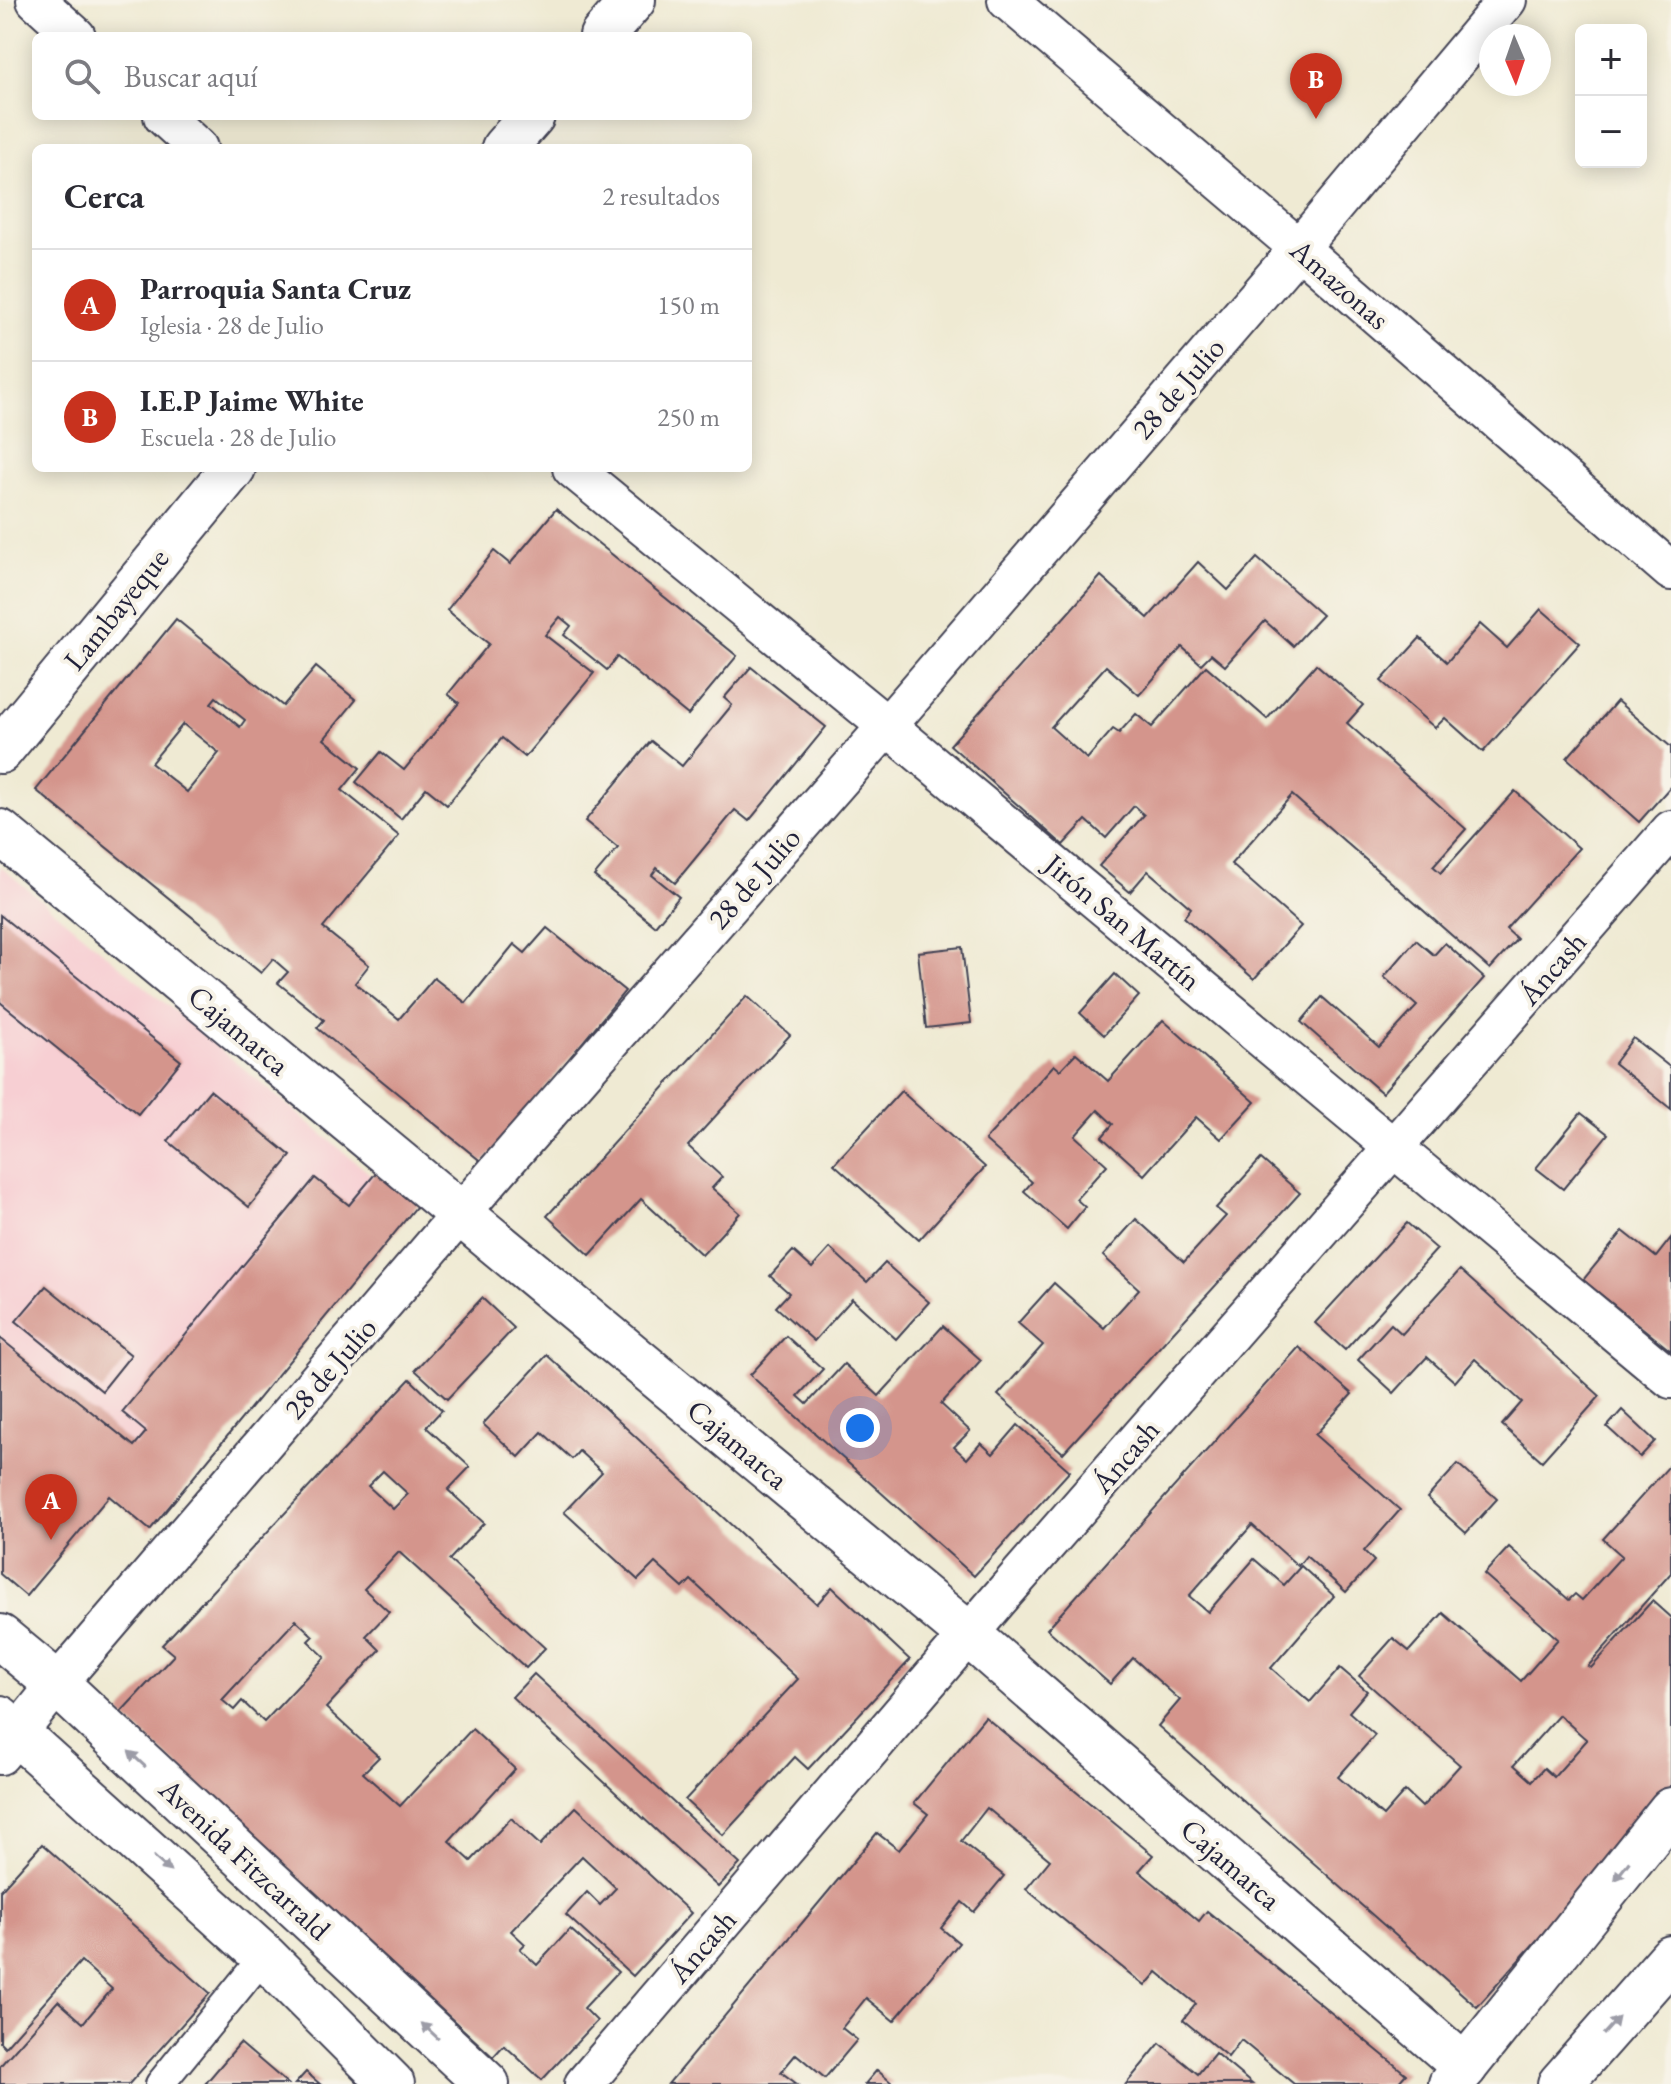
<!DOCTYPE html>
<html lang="es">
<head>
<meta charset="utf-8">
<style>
	:root { --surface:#fff; --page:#f7f7f7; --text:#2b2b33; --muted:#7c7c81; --line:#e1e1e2; --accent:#c8321e }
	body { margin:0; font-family:"EB Garamond",serif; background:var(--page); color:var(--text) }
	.controls { position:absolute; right:24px; top:24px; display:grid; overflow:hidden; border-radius:12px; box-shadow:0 4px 20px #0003 }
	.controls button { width:72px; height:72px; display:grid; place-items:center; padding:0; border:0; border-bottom:2px solid var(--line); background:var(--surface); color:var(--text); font:40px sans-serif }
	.compass { position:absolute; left:1479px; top:24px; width:72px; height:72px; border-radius:50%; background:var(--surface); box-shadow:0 4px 20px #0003; rotate:178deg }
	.you { position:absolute; left:860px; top:1428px; width:28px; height:28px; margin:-20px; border:6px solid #fff; border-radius:50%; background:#1a73e8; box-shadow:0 0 0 12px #1a73e833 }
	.badge { display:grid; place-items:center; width:52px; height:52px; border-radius:50%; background:var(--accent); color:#fff; font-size:26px; font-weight:700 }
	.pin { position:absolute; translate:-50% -66px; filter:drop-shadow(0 2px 4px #0008) }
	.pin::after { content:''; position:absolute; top:42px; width:28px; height:24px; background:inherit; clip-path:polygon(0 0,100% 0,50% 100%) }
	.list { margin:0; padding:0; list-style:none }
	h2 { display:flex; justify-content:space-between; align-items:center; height:104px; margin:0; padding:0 32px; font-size:34px }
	h2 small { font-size:26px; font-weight:400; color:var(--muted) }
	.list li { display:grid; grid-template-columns:52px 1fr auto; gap:24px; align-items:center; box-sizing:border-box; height:112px; padding:0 32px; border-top:2px solid var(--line) }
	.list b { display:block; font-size:30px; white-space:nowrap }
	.list p { margin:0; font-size:26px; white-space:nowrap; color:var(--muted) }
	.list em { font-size:26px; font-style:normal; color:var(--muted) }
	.icon { flex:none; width:44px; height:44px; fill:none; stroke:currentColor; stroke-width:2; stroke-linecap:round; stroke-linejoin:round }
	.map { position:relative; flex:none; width:1671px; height:2084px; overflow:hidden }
	.search { position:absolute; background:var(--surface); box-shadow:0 4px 20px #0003; left:32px; top:32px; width:720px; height:88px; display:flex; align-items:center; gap:20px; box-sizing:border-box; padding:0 28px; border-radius:12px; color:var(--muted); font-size:30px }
	.panel { position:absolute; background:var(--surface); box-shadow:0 4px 20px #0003; left:32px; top:144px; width:720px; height:328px; border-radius:12px }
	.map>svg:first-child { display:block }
</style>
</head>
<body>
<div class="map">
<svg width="1671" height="2084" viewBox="0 0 1671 2084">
	<rect width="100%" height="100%" fill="#f7f3e8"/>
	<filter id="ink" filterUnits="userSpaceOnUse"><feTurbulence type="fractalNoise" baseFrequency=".0125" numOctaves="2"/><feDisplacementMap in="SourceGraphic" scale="16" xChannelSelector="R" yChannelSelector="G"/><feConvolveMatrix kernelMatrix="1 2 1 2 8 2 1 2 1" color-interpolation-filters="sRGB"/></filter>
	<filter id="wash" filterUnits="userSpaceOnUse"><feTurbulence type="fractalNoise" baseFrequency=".006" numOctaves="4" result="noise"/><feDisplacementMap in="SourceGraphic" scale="32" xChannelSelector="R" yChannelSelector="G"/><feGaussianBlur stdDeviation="1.8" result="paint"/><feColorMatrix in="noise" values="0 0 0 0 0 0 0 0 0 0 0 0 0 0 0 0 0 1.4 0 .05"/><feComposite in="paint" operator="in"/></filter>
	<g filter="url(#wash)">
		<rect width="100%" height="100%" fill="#efead3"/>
		<path fill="#f7cfd3" d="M0,866L399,1198L134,1500L0,1392Z"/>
		<g id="blocks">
			<g fill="#d4958c" fill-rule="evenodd">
				<path d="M556,509L737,656L688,715L617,657L607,670L564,635L571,626L560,617L545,635L594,673L525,757L502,738L447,805L426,788L401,819L356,782L381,752L404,770L459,703L448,694L489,644L447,610L494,551L510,564Z"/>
				<path d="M1257,558L1322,615L1293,646L1265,621L1225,666L1211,654L1201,664L1182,647L1139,695L1106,666L1051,727L1087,759L1113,729L1119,733L1136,714L1152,727L1206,666L1267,719L1316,664L1363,705L1347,723L1466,829L1433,866L1441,873L1515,791L1579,848L1506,929L1517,939L1490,969L1292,795L1231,864L1301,926L1254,979L1184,917L1191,908L1148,871L1130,892L1099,866L1144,815L1134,806L1106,838L1086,820L1063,845L950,745L1101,576L1148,618L1198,562L1228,590Z"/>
				<path d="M1541,609L1580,643L1483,752L1445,718L1435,728L1381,681L1420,638L1447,662L1480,624L1507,648Z"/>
				<path d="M176,619L283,706L316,667L356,700L324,739L360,768L342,790L399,836L323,928L369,965L355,983L399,1019L434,978L466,1003L514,944L525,953L547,928L625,991L483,1163L317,1028L324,1020L278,983L288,972L273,959L261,973L36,790ZM216,697L245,720L240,727L211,703ZM183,724L219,753L187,792L151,763Z"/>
				<path d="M751,667L826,727L749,821L735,810L675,883L657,868L652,875L679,897L655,926L594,876L618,848L585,821L651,741L682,766L732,705L724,698Z"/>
				<path d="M1617,701L1671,747V786L1639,822L1567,758Z"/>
				<path d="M0,915L181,1061L138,1114L0,1002Z"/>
				<path d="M1416,940L1434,955L1445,943L1484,978L1382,1093L1301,1022L1322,997L1379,1047L1417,1006L1384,977Z"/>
				<path d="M962,947L971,1023L926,1028L918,952Z"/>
				<path d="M1115,974L1139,996L1104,1035L1080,1013Z"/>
				<path d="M747,996L790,1035L688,1146L722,1177L712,1188L740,1213L702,1255L641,1199L590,1255L547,1216Z"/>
				<path d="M1163,1020L1255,1102L1221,1139L1196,1117L1144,1175L1102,1137L1113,1124L1098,1110L1075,1136L1107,1165L1076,1199L1085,1207L1067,1229L1024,1191L1032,1182L985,1140L1054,1065L1060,1070L1076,1053L1108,1081Z"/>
				<path d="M1633,1038L1671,1068V1109L1614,1063Z"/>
				<path d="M210,1090L291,1156L249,1207L168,1141Z"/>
				<path d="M901,1091L985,1167L919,1240L834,1164Z"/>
				<path d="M1581,1113L1608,1134L1563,1189L1536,1168Z"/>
				<path d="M1261,1159L1300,1193L1063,1453L998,1395L1043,1345L1018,1323L1054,1283L1104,1328L1139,1289L1103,1256L1136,1219L1184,1262L1226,1216L1216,1208Z"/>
				<path d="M385,1162L426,1195L150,1530L109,1496L26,1596L0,1574V1338L134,1446L146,1432L122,1412L315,1178L349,1205Z"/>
				<path d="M1407,1223L1437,1249L1345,1350L1315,1323Z"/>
				<path d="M1623,1231L1656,1257L1671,1238V1351L1583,1280Z"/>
				<path d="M830,1248L867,1282L885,1263L929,1302L896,1339L852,1299L814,1341L776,1307L789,1293L770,1276L793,1251L812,1268Z"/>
				<path d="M1460,1270L1600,1396L1542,1461L1502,1425L1522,1402L1475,1359L1455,1382L1427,1357L1394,1393L1358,1360L1391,1324L1402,1334Z"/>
				<path d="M46,1286L131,1355L102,1391L16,1321Z"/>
				<path d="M482,1298L514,1328L447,1399L415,1370Z"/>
				<path d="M943,1326L981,1360L941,1404L970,1431L954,1447L967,1459L981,1443L993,1454L1018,1425L1070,1471L974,1576L750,1375L786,1336L823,1369L798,1396L807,1404L844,1364L879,1396Z"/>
				<path d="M1299,1347L1352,1394L1315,1435L1400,1510L1364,1551L1374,1561L1346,1592L1306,1556L1298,1566L1252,1525L1189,1596L1208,1612L1254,1559L1284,1585L1301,1566L1334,1596L1271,1668L1310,1702L1340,1668L1367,1691L1349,1712L1375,1735L1338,1777L1383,1816L1405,1791L1422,1807L1460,1765L1359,1676L1393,1638L1409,1651L1443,1613L1521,1681L1558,1639L1484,1574L1509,1547L1569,1600L1575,1594L1582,1600L1622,1556L1603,1539L1669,1466L1671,1469V1573L1588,1666L1591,1668L1652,1601L1671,1618V1790L1477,2007L1158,1726L1180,1700L1133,1658L1110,1684L1047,1629ZM1559,1715L1587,1740L1554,1777L1544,1768L1532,1781L1514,1765Z"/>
				<path d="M547,1355L817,1604L832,1587L910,1660L808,1769L795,1757L723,1835L685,1800L798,1679L691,1580L683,1588L655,1563L638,1580L564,1512L602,1472L579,1451L572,1459L542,1432L519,1457L483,1424Z"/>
				<path d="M410,1379L442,1410L426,1427L470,1467L448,1490L484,1523L449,1560L545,1648L526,1668L399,1552L364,1589L389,1612L366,1636L380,1650L326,1708L379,1757L363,1773L400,1806L472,1729L515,1769L449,1841L471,1861L511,1818L540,1845L576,1807L691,1913L633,1976L566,1915L587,1892L600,1905L616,1888L582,1856L511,1931L525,1944L520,1949L537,1965L570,1929L618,1972L584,2008L597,2021L542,2080L504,2045L493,2057L120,1713L174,1655L162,1645ZM383,1471L408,1494L393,1509L368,1486ZM296,1620L313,1636L308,1641L325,1657L264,1722L242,1701L234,1710L222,1700Z"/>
				<path d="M1622,1410L1655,1441L1640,1457L1607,1427Z"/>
				<path d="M1458,1464L1497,1499L1466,1533L1427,1498Z"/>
				<path d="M534,1674L740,1864L718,1887L512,1697Z"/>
				<path d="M985,1717L1153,1855L1139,1871L1199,1921L1207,1911L1406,2074L1397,2084H1294L1241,2040L1228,2057L1183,2020L1196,2004L1157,1972L1145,1986L1026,1889L1050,1860L987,1808L961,1841L1004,1876L974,1912L962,1902L941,1928L959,1943L894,2021L866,1998L842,2028L857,2040L825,2078L796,2054L781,2072L797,2084H668L877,1833L899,1850L928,1814L914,1803Z"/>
				<path d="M42,1844L210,1993L129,2084H0V2066L58,2001L83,2023L112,1989L81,1961L5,2047L0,2042V1891Z"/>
				<path d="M240,2043L288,2084H205Z"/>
				<path d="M1160,2043L1198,2074L1215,2053L1252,2084H1126Z"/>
				<path d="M877,2070L893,2084H865Z"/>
				<path d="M306,2072L320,2084H295Z"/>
			</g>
		</g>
	</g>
	<g filter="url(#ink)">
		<use href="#blocks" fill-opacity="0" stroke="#414052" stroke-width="2"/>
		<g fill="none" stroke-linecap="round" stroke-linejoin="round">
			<defs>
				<path id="pedestrian" d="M160,2084L264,1956"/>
				<g id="minor">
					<path d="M36,0L76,36"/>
					<path d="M1007,0L1299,248L1671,571"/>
					<path d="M163,116L198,148"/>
					<path d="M572,468L887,726L1671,1379"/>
					<path d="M0,1755L57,1684L492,1177L887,726L1299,248L1507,0"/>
					<path d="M584,2084L998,1600L1671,830"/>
				</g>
				<g id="tertiary">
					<path d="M602,36L633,0"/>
					<path d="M504,148L532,116"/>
					<path d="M0,751L233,468"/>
					<path d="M0,832L969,1635L1465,2067"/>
					<path d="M0,1637L57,1684L487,2084"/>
					<path d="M0,1718L264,1956L392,2084"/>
				</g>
				<g id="secondary">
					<path d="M1451,2084L1671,1810"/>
					<path d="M1560,2084L1671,1958"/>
				</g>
			</defs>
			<use href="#pedestrian" stroke="#414052" stroke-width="32"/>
			<use href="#minor" stroke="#414052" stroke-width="42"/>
			<use href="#tertiary" stroke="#414052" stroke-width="48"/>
			<use href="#secondary" stroke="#414052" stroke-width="48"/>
			<use href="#pedestrian" stroke="#fff" stroke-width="28"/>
			<use href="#minor" stroke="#fff" stroke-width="38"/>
			<use href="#tertiary" stroke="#fff" stroke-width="44"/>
			<use href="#secondary" stroke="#fff" stroke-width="44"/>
		</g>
		<defs><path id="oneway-solid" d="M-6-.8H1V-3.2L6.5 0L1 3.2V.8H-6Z" transform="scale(2)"/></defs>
		<g fill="#9c9ca7">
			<use href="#oneway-solid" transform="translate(137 1759) rotate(-137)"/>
			<use href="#oneway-solid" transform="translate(162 1864) rotate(42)"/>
			<use href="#oneway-solid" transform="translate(1622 1871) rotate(128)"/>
			<use href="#oneway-solid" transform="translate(1611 2026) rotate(-48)"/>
			<use href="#oneway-solid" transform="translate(430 2031) rotate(-137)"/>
		</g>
	</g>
	<g text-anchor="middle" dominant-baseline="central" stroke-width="8" stroke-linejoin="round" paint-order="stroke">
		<g font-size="30" fill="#22223b" stroke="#f7f3e8">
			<text transform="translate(1340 284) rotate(41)">Amazonas</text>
			<text transform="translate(1178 388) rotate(-49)">28 de Julio</text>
			<text transform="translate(116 609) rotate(-51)">Lambayeque</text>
			<text transform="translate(754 878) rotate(-49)">28 de Julio</text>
			<text transform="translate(1123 922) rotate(40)">Jirón San Martín</text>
			<text transform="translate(1552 968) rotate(-49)">Áncash</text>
			<text transform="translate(239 1030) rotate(40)">Cajamarca</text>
			<text transform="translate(330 1368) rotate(-49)">28 de Julio</text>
			<text transform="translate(738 1444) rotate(40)">Cajamarca</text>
			<text transform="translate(1125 1456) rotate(-49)">Áncash</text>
			<text transform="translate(245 1859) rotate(43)">Avenida Fitzcarrald</text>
			<text transform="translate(1231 1864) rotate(41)">Cajamarca</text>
			<text transform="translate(702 1946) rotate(-49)">Áncash</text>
		</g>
	</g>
</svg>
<div class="controls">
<button>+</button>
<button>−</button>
</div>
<svg class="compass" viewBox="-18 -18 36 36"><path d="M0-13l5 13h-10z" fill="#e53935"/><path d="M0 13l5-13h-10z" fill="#7c7c81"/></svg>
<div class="you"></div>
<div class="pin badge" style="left:51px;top:1540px">A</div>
<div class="pin badge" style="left:1316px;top:119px">B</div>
<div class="search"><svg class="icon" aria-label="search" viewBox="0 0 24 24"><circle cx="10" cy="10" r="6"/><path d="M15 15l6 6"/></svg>Buscar aquí</div>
<section class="panel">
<h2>Cerca<small>2 resultados</small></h2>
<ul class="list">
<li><span class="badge">A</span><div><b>Parroquia Santa Cruz</b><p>Iglesia · 28 de Julio</p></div><em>150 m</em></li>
<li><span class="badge">B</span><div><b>I.E.P Jaime White</b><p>Escuela · 28 de Julio</p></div><em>250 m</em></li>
</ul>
</section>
</div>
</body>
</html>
